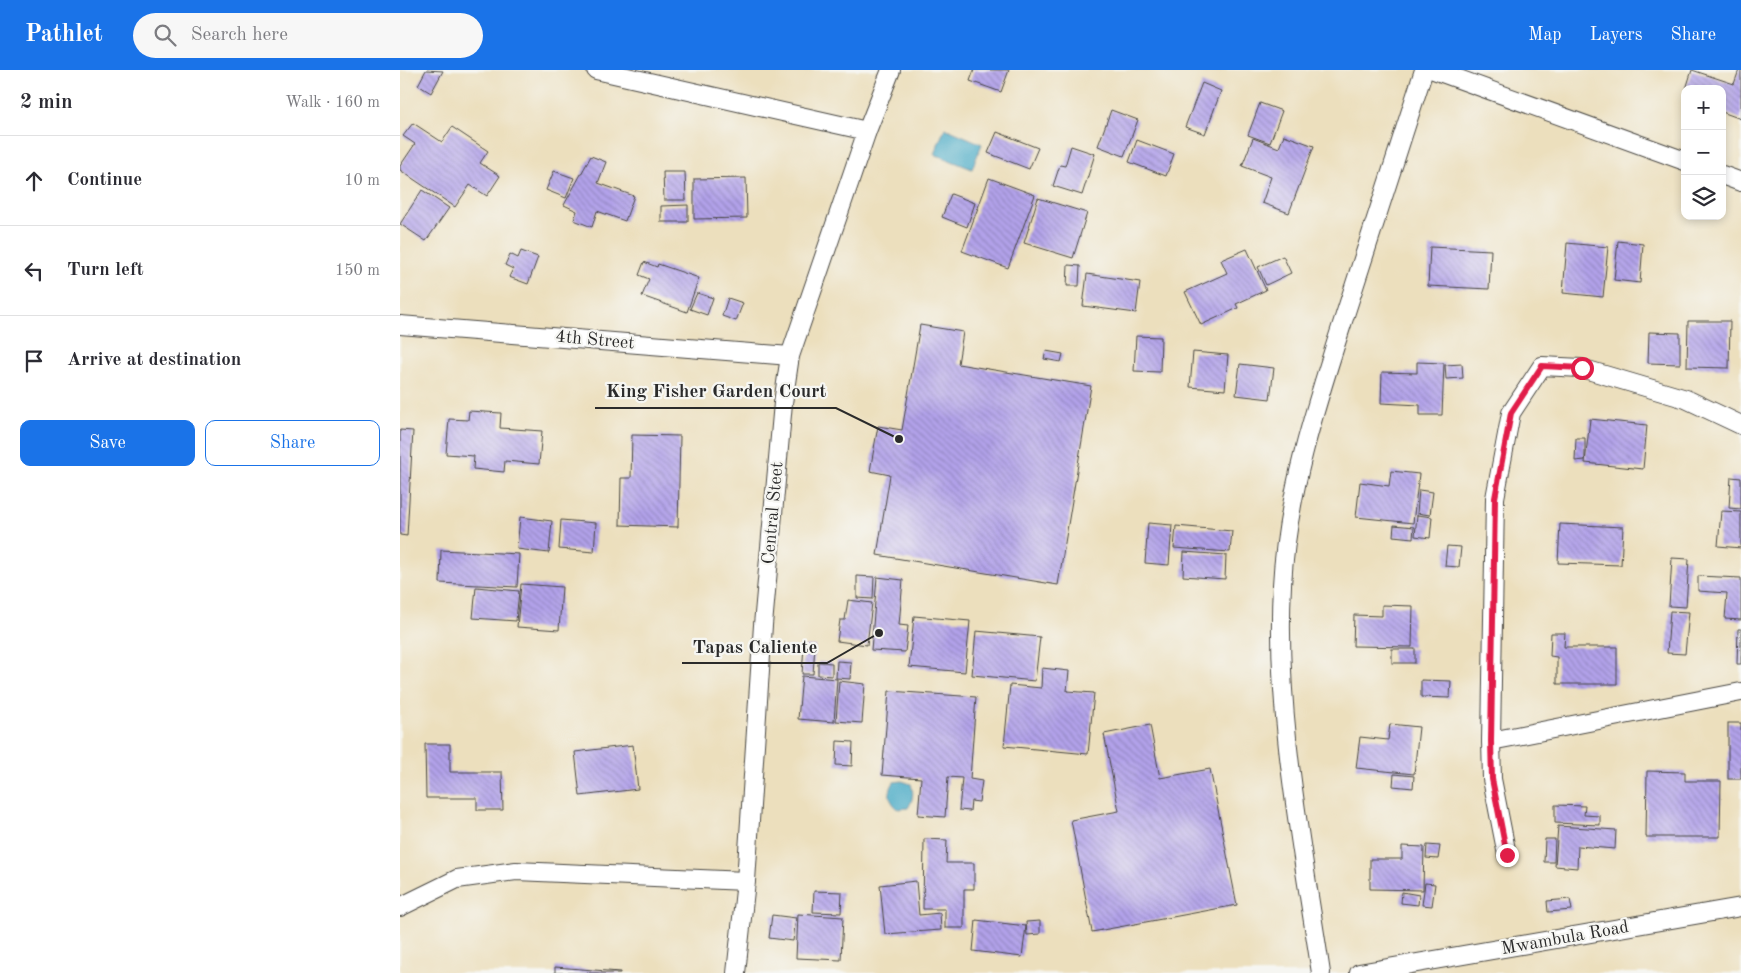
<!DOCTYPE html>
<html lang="en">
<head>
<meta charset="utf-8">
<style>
	:root { --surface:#fff; --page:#f7f7f7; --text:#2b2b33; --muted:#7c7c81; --line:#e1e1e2; --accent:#1a73e8 }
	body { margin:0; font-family:"Old Standard TT",serif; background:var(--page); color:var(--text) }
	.controls { position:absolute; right:15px; top:15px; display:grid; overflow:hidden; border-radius:10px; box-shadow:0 2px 8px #0003 }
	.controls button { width:45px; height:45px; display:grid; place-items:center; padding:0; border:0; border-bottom:1px solid var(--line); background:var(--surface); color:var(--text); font:25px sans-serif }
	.stop { position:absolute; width:15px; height:15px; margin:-11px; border:4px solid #e11d48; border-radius:50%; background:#fff }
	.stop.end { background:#e11d48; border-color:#fff; box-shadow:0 1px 5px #0008 }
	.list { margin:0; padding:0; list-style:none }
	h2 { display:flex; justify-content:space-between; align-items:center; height:65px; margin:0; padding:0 20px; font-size:21px }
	h2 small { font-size:16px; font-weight:400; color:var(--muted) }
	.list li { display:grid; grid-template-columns:32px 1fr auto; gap:15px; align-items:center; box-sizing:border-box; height:90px; padding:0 20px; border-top:1px solid var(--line) }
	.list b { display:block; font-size:19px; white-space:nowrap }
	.list em { font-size:16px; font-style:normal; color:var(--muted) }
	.actions { display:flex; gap:10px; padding:15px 20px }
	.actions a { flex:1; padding:11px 0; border:1px solid var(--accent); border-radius:10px; text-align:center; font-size:18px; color:var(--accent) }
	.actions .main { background:var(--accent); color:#fff }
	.icon { flex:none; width:28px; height:28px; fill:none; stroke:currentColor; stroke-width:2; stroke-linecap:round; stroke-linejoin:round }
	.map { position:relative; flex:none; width:1341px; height:903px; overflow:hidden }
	header { display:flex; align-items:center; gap:30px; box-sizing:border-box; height:70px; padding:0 25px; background:var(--accent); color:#fff }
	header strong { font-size:24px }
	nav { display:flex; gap:28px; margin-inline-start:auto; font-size:18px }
	.search { width:350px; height:45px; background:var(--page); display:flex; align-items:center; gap:12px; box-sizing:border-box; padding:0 18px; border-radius:28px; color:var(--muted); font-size:19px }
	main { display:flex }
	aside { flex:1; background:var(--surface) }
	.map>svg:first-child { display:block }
</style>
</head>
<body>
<header>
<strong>Pathlet</strong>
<div class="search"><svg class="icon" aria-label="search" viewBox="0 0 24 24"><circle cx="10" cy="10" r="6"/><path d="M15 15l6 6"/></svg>Search here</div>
<nav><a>Map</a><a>Layers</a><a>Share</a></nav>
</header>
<main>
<aside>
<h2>2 min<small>Walk · 160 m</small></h2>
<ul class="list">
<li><svg class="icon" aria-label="ahead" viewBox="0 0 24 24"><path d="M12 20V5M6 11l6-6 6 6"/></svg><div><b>Continue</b></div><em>10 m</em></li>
<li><svg class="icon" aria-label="left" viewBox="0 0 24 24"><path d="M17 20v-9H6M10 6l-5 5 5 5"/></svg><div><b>Turn left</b></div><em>150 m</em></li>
<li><svg class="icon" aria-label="arrive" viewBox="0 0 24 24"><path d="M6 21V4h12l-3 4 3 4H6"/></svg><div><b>Arrive at destination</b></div></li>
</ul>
<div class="actions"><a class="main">Save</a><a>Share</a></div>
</aside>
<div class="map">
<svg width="1341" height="903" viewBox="0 0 1341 903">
	<defs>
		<pattern id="building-back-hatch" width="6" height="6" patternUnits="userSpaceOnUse" patternTransform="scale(1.25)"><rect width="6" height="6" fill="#b2a2ea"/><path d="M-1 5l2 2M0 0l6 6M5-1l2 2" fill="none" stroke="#9184be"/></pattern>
	</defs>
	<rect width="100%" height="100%" fill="#f6f6f2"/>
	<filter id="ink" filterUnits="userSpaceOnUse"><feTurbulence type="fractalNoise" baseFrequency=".02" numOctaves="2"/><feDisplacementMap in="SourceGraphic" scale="10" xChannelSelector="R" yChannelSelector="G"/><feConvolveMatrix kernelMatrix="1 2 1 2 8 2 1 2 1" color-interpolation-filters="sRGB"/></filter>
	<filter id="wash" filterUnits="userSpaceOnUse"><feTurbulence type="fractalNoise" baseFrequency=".0096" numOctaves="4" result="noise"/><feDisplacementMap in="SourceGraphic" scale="20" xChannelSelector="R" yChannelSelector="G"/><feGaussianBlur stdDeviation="1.12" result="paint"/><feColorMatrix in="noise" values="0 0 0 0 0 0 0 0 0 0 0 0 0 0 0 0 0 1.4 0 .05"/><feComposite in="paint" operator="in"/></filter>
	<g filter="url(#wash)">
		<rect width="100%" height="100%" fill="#ecdfbd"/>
		<g fill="#45a9c5" stroke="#386a78">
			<path d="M545,58L582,74L572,99L534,84Z"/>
			<path d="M502,711L511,714C514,723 513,730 508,738L498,739C489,731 487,723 494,712Z"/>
		</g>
		<g id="blocks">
			<g fill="url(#building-back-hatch)">
				<path d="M26,0L43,1L31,23L18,15Z"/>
				<path d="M574,0H609L601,22L570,11Z"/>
				<path d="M1292,0L1334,14L1339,0H1341V49L1322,42V19H1286Z"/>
				<path d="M802,13L821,21L805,64L785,57Z"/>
				<path d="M860,33L882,41L870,73L848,65Z"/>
				<path d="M711,40L738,50L724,86L698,76Z"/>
				<path d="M13,53L42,72L52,57L88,81L80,93L100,106L87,126L70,115L55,137L0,100V96L15,74L3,66Z"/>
				<path d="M597,62L638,78L629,99L588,83Z"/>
				<path d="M884,65L914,76L889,143L862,133L871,107L842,96L853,68L879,78Z"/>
				<path d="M737,70L774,84L766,106L729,92Z"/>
				<path d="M671,76L695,84L682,125L653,116L660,95L665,96Z"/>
				<path d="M191,86L206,92L198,113L234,126L225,151L197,141L192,157L174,150L177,141L164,135Z"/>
				<path d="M154,101L174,108L166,128L146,120Z"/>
				<path d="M263,102H285L286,130H264Z"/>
				<path d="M346,108L347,148L294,149V109Z"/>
				<path d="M589,108L635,125L608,198L562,181Z"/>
				<path d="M22,120L49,138L26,171L0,154Z"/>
				<path d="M551,124L575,133L567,157L542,147Z"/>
				<path d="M638,128L687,143L673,188L624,173Z"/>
				<path d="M288,135V152H261V136Z"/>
				<path d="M1218,171L1243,174L1240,213L1214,210Z"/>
				<path d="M1167,173L1208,177L1203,227L1163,223Z"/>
				<path d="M1030,177L1091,180L1089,219L1028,216Z"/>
				<path d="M847,179L866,220L836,234L838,238L801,255L785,222L827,203L821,190Z"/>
				<path d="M121,181L138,187L128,214L109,207L113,199L105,195L110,184L118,188Z"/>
				<path d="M883,186L891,203L866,215L858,197Z"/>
				<path d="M244,192L257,197L258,194L299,208L287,242L242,226L249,209L239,205Z"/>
				<path d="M668,195L680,196L679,216H667Z"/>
				<path d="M687,204L740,212L736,243L683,236Z"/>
				<path d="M297,223L313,228L307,245L290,239Z"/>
				<path d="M328,228L343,233L336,251L322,246Z"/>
				<path d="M1288,251H1330L1329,298L1287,297Z"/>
				<path d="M520,255L563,262L558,294L691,316L658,515L477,485L490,405L470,401L478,356L502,360Z"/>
				<path d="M1249,262L1280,263V294L1248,293Z"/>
				<path d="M736,266L761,267L760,302L734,301Z"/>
				<path d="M646,281L663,284L661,292L644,289Z"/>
				<path d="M793,282L828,285L825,320L790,317Z"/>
				<path d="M1017,292L1044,293L1042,345H1020V335L981,333L982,302L1017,303Z"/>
				<path d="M840,294L874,298L870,329L836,325Z"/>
				<path d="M1062,294L1063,308L1046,309L1045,295Z"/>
				<path d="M69,341L101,343L100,358L142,361L139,394L105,391L104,402L73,399L74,386L46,384L49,349L68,350Z"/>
				<path d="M1190,349L1247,355L1243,399L1185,393Z"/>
				<path d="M0,360L13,361L7,466L0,465Z"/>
				<path d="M232,365L280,366L278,457L220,455L221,408H231Z"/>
				<path d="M1176,368H1185V390L1175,391Z"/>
				<path d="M991,401L1019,404L1013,453L956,447L960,412L989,416Z"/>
				<path d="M1331,407L1341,408V439L1329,438Z"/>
				<path d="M1019,420L1033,422L1030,445L1017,443Z"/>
				<path d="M1321,441L1341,442V478L1318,476Z"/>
				<path d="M1017,445L1032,447L1030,468L1015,466Z"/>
				<path d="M120,447L152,451L149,483L117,479Z"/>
				<path d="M161,450L196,453L194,482L159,479Z"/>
				<path d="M748,453L772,455L769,495L745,493Z"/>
				<path d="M1160,454L1223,457L1221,495L1158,493Z"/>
				<path d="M994,455L1014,457L1013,468L993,466Z"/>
				<path d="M776,456L832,461L830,482L774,478Z"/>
				<path d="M1047,476L1061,477L1059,497L1045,496Z"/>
				<path d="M41,480L119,484L117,517L40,513Z"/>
				<path d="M784,482L826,485L825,509L783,506Z"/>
				<path d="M1272,488L1289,489L1286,537L1269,536Z"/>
				<path d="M457,506L474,507L473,529L457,528Z"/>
				<path d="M1298,506L1341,508V550L1325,549L1327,523L1298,521Z"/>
				<path d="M477,507L503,510L499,555L508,556L505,582L471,580Z"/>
				<path d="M121,514L162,517L159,560L117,557Z"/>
				<path d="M76,517L119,521L116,551L73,548Z"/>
				<path d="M448,530L472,533L467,575L437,571L440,550H445Z"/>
				<path d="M982,535L1013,536L1012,577L953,576L954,545L982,546Z"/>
				<path d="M1270,541L1289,542L1285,584L1267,583Z"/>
				<path d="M514,546L570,551L565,602L509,597Z"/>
				<path d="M1338,559H1341V594H1337Z"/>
				<path d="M576,561L640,567L635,611L572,605Z"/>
				<path d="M1151,563H1165L1164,577H1217V614H1157V587L1150,586Z"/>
				<path d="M404,576H415L413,604H402Z"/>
				<rect x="992" y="579" width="23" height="14"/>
				<path d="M437,591L451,592L450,609L436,608Z"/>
				<path d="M418,592L432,593V606L418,605Z"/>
				<path d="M642,598L669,601L667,621L694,623L688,684L604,676L610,615L641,618Z"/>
				<path d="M402,606L437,609L434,652L398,649Z"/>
				<path d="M1021,610L1051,611L1050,628L1021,627Z"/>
				<path d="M439,611L465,614L462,653L436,651Z"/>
				<path d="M489,621L576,627L570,709L582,711L579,732L571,731L570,741L559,740L562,708L548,707L545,747L518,745L521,708L482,705Z"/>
				<rect x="1328" y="653" width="13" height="56"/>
				<path d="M990,654L1019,657L1014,704L956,698L960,667L988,670Z"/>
				<path d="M750,655L760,708L810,699L837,835L692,862L671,750L719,741L704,664Z"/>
				<path d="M437,671L453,672L452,696L436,695Z"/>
				<path d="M25,674H50V702H102L103,740H77V728H26Z"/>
				<path d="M233,675L238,719L180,726L175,682Z"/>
				<path d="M1247,701L1285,702V711H1321L1320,767H1246Z"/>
				<path d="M994,704L1014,706L1013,718L993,716Z"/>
				<path d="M1155,735L1185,736L1184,745L1200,746V755L1155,753Z"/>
				<path d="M1158,756L1216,760L1215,779L1178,776L1177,798L1155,796Z"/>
				<path d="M524,769L547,770L546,793H574V819H564V858H545V839H523Z"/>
				<path d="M1145,769H1155L1154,792H1144Z"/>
				<path d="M1027,775L1040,776L1038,789L1026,788Z"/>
				<path d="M1002,776L1024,777L1023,820L970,819V789H1002Z"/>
				<path d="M516,811L519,845L540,843L541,860L485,864L480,815Z"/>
				<path d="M1025,813L1035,814L1032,836L1022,835Z"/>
				<path d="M414,821L442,822L441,843L413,842Z"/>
				<path d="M1002,822L1019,825L1018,835L1001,833Z"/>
				<path d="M1170,829L1172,840L1148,842L1147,831Z"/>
				<path d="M398,844L443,847L441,890L396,888Z"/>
				<path d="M372,845L396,848L393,871L369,868Z"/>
				<path d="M576,850L626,856L622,887L573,881Z"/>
				<path d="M640,851V864L627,865L626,852Z"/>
				<path d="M155,897L220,902V903H155Z"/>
			</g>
		</g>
	</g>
	<g filter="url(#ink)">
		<use href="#blocks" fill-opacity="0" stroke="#484641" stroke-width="1"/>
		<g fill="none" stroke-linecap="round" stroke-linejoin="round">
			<defs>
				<g id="street">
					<path d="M196,0L467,61"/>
					<path d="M1034,0L1285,91"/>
					<path d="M1322,105L1341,112"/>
					<path d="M0,255L390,286"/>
					<path d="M1091,671L1341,622"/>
					<path d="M1107,785L1092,709L1091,671L1095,428L1111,343L1142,296L1181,298L1286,329L1341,355"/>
					<path d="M0,837L57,809L116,801L346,811"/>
					<path d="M336,903L346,811L363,555L383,333L390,286L467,61L491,0"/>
					<path d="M921,903C902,776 875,644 882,515C887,423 916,335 944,248C971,165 997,83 1024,0"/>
					<path d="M959,903L1341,837"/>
				</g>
			</defs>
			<use href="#street" stroke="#484641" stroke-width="20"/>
			<use href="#street" stroke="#fff" stroke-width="18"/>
		</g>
	</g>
	<g fill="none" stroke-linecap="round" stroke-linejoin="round" filter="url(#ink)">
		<path stroke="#e11d48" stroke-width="6" d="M1107,785L1092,709L1091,671L1095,428L1111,343L1142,296L1182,298"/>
	</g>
	<g text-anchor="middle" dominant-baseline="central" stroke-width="4.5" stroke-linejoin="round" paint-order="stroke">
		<g font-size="18" fill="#2b2b2b" stroke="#f6f6f2">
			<text transform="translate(195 270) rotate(5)">4th Street</text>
			<text transform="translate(373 443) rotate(-85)">Central Steet</text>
			<text transform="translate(1165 868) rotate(-10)">Mwambula Road</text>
		</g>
	</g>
	<path fill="none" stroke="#2b2b2b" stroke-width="2" d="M499 369L436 338H195M479 563L427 593H282"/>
	<g fill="#2b2b2b" stroke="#f6f6f2" stroke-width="2">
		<circle cx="499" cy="369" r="5"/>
		<circle cx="479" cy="563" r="5"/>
	</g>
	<g font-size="19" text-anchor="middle" font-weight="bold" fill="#2b2b2b" stroke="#f6f6f2" stroke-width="4.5" stroke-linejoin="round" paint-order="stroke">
		<text x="316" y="327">King Fisher Garden Court</text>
		<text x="355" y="583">Tapas Caliente</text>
	</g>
</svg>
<div class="controls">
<button>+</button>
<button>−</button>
<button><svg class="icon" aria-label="layers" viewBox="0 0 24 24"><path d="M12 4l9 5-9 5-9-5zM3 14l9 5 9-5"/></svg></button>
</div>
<div class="stop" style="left:1182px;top:298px"></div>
<div class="stop end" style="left:1107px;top:785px"></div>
</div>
</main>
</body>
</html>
